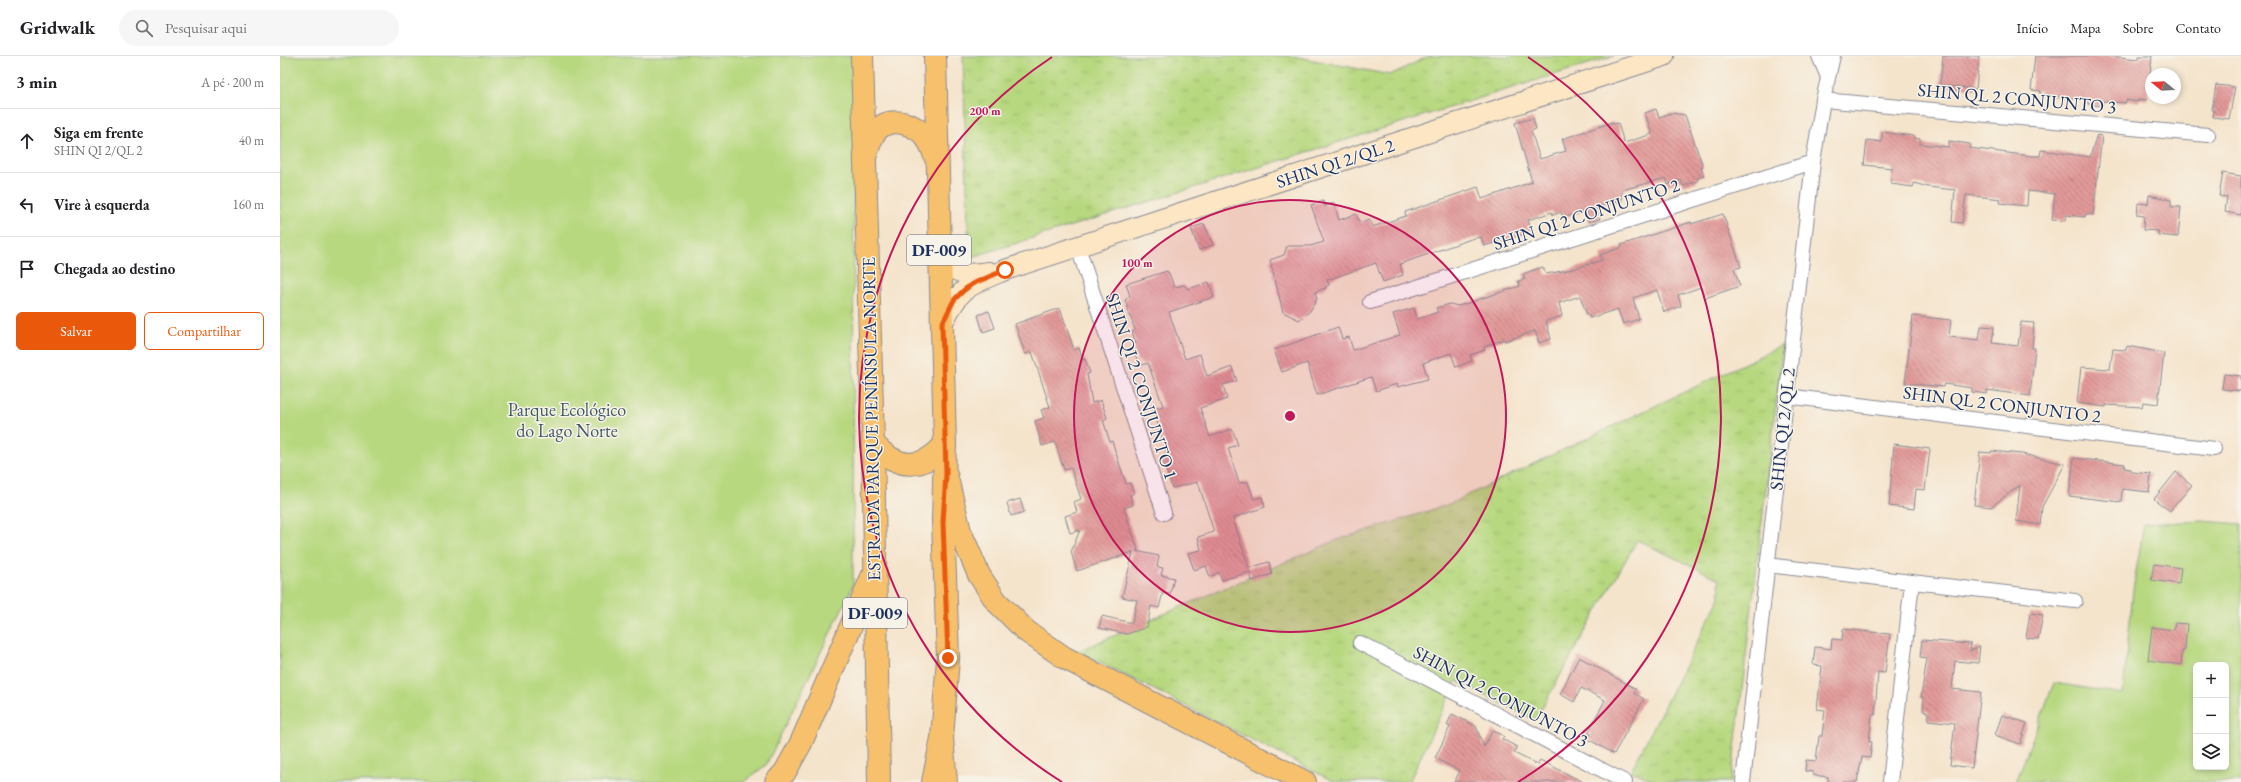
<!DOCTYPE html>
<html lang="pt">
<head>
<meta charset="utf-8">
<style>
	:root { --surface:#fff; --page:#f6f6f6; --text:#202124; --muted:#757577; --line:#e0e0e0; --accent:#ea580c }
	body { margin:0; font-family:"EB Garamond",serif; background:var(--page); color:var(--text) }
	.controls { position:absolute; right:12px; bottom:12px; display:grid; overflow:hidden; border-radius:6px; box-shadow:0 2px 6px #0003 }
	.controls button { width:36px; height:36px; display:grid; place-items:center; padding:0; border:0; border-bottom:1px solid var(--line); background:var(--surface); color:var(--text); font:20px sans-serif }
	.compass { position:absolute; left:1865px; top:12px; width:36px; height:36px; border-radius:50%; background:var(--surface); box-shadow:0 2px 6px #0003; rotate:288deg }
	.stop { position:absolute; width:12px; height:12px; margin:-9px; border:3px solid #ea580c; border-radius:50%; background:#fff }
	.stop.end { background:#ea580c; border-color:#fff; box-shadow:0 1px 4px #0008 }
	.list { margin:0; padding:0; list-style:none }
	h2 { display:flex; justify-content:space-between; align-items:center; height:52px; margin:0; padding:0 16px; font-size:17px }
	h2 small { font-size:13px; font-weight:400; color:var(--muted) }
	.list li { display:grid; grid-template-columns:26px 1fr auto; gap:12px; align-items:center; box-sizing:border-box; height:64px; padding:0 16px; border-top:1px solid var(--line) }
	.list b { display:block; font-size:15px; white-space:nowrap }
	.list p { margin:0; font-size:13px; white-space:nowrap; color:var(--muted) }
	.list em { font-size:13px; font-style:normal; color:var(--muted) }
	.actions { display:flex; gap:8px; padding:12px 16px }
	.actions a { flex:1; padding:9px 0; border:1px solid var(--accent); border-radius:6px; text-align:center; font-size:14px; color:var(--accent) }
	.actions .main { background:var(--accent); color:#fff }
	.icon { flex:none; width:22px; height:22px; fill:none; stroke:currentColor; stroke-width:2; stroke-linecap:round; stroke-linejoin:round }
	.map { position:relative; flex:none; width:1961px; height:726px; overflow:hidden }
	header { display:flex; align-items:center; gap:24px; box-sizing:border-box; height:56px; padding:0 20px; background:var(--surface); border-bottom:1px solid var(--line) }
	header strong { font-size:19px }
	nav { display:flex; gap:22px; margin-inline-start:auto; font-size:14px }
	.search { width:280px; height:36px; background:var(--page); display:flex; align-items:center; gap:10px; box-sizing:border-box; padding:0 14px; border-radius:22px; color:var(--muted); font-size:15px }
	main { display:flex }
	aside { flex:1; background:var(--surface) }
	.map>svg:first-child { display:block }
</style>
</head>
<body>
<header>
<strong>Gridwalk</strong>
<div class="search"><svg class="icon" aria-label="search" viewBox="0 0 24 24"><circle cx="10" cy="10" r="6"/><path d="M15 15l6 6"/></svg>Pesquisar aqui</div>
<nav><a>Início</a><a>Mapa</a><a>Sobre</a><a>Contato</a></nav>
</header>
<main>
<aside>
<h2>3 min<small>A pé · 200 m</small></h2>
<ul class="list">
<li><svg class="icon" aria-label="ahead" viewBox="0 0 24 24"><path d="M12 20V5M6 11l6-6 6 6"/></svg><div><b>Siga em frente</b><p>SHIN QI 2/QL 2</p></div><em>40 m</em></li>
<li><svg class="icon" aria-label="left" viewBox="0 0 24 24"><path d="M17 20v-9H6M10 6l-5 5 5 5"/></svg><div><b>Vire à esquerda</b></div><em>160 m</em></li>
<li><svg class="icon" aria-label="arrive" viewBox="0 0 24 24"><path d="M6 21V4h12l-3 4 3 4H6"/></svg><div><b>Chegada ao destino</b></div></li>
</ul>
<div class="actions"><a class="main">Salvar</a><a>Compartilhar</a></div>
</aside>
<div class="map">
<svg width="1961" height="726" viewBox="0 0 1961 726">
	<defs>
		<pattern id="grass-tufts" width="24" height="20" patternUnits="userSpaceOnUse"><rect width="24" height="20" fill="#b7d87f"/><path d="M3 7l-1-3M5 7V3M7 7l1-3M15 17l-1-3M17 17v-4M19 17l1-3" fill="none" stroke="#9dba70"/></pattern>
		<pattern id="building-back-hatch" width="6" height="6" patternUnits="userSpaceOnUse"><rect width="6" height="6" fill="#e29a99"/><path d="M-1 5l2 2M0 0l6 6M5-1l2 2" fill="none" stroke="#b67e80"/></pattern>
	</defs>
	<rect width="100%" height="100%" fill="#f7f3e8"/>
	<filter id="ink" filterUnits="userSpaceOnUse"><feTurbulence type="fractalNoise" baseFrequency=".025" numOctaves="2"/><feDisplacementMap in="SourceGraphic" scale="8" xChannelSelector="R" yChannelSelector="G"/><feConvolveMatrix kernelMatrix="1 2 1 2 8 2 1 2 1" color-interpolation-filters="sRGB"/></filter>
	<filter id="wash" filterUnits="userSpaceOnUse"><feTurbulence type="fractalNoise" baseFrequency=".012" numOctaves="4" result="noise"/><feDisplacementMap in="SourceGraphic" scale="16" xChannelSelector="R" yChannelSelector="G"/><feGaussianBlur stdDeviation="0.9" result="paint"/><feColorMatrix in="noise" values="0 0 0 0 0 0 0 0 0 0 0 0 0 0 0 0 0 1.4 0 .05"/><feComposite in="paint" operator="in"/></filter>
	<g filter="url(#wash)">
		<rect width="100%" height="100%" fill="#f5e4cc"/>
		<g fill="url(#grass-tufts)" stroke="#69846e">
			<path d="M683,0H1013L1110,19L1149,0H1334L689,202Z"/>
			<path d="M1503,289L1451,726H1378L1351,715L1440,541L1439,523L1357,484L1255,664L1176,625L1129,726H1055L798,595L1057,484L1167,449Z"/>
		</g>
		<g fill="#b7d87f" stroke="#69846e" fill-rule="evenodd">
			<path d="M0,0H574L573,530L486,709L464,726H0Z"/>
			<path d="M1922,465L1961,468V726H1736L1774,627L1843,638L1853,534L1864,468ZM1916,609H1946V711H1916Z"/>
		</g>
		<g id="blocks">
			<g fill="url(#building-back-hatch)">
				<path d="M1663,0H1699L1696,33L1660,29Z"/>
				<path d="M1755,0H1828L1859,3V0H1872L1867,44L1858,43V46L1846,44V47L1823,45L1822,50L1808,48V44L1760,38L1761,35L1751,34Z"/>
				<path d="M1936,29L1955,31L1949,63L1933,61L1934,54H1932Z"/>
				<path d="M1376,53L1379,61L1391,57L1405,59L1423,111L1421,112L1424,120L1417,122L1418,125L1403,130L1401,124L1388,129L1386,122L1342,134V142L1340,146H1332L1316,151L1320,163L1309,166L1306,154L1283,162L1281,156L1273,159L1272,156L1248,164L1252,176L1204,190L1201,181L1191,183L1120,208L1123,219L1103,226L1096,207L1047,224L1049,229L1045,231L1046,232L1035,236L1037,243L1030,255L1019,264L1003,256L990,204L1004,199L1007,190H1030L1044,186L1031,149L1043,145L1045,150L1054,147L1059,164L1076,158L1080,167L1089,164L1092,171L1126,160L1125,156L1198,131L1202,143L1252,126L1235,67L1253,62L1256,73L1251,75L1260,103L1286,95L1282,83L1333,66V68L1338,67L1344,87L1372,78L1365,57Z"/>
				<path d="M1602,76L1634,80V82L1640,83V88L1669,91V85L1690,88L1689,92L1751,100H1760L1761,94L1810,101L1817,79L1822,80L1813,159L1806,158L1805,161L1786,159L1785,165L1772,164L1775,138L1748,135L1747,150L1720,147L1721,143L1686,139L1682,167L1672,166L1675,134L1648,131L1634,127L1633,131L1611,128L1612,112L1584,109L1587,84L1602,86Z"/>
				<path d="M1943,117L1961,120V159L1945,156L1947,141L1939,140Z"/>
				<path d="M1869,139L1891,144V151H1901L1898,181L1878,179V175L1863,174L1864,160L1857,159L1858,147L1868,148Z"/>
				<path d="M1443,158L1461,211L1454,213L1460,230L1425,242L1421,231L1398,239L1401,250L1384,256L1377,234L1353,242L1359,263L1343,268L1338,253L1310,262L1309,258L1307,259L1300,240L1279,247L1282,260L1266,265L1271,283L1259,287L1255,275L1225,285L1224,283L1204,291L1205,294L1190,299L1192,305L1176,311L1171,297L1143,307L1148,323L1118,331L1117,328L1096,335L1091,321L1037,339L1027,307L1002,316L994,294L1058,271L1062,283L1069,281L1073,294L1120,279L1113,258L1134,252L1137,263L1158,256L1156,252L1170,248L1178,250L1240,230L1238,225L1245,223L1243,218L1251,215L1263,211L1266,218L1293,213L1322,204L1320,199L1342,191L1341,189L1411,166V168Z"/>
				<path d="M924,168L933,189L919,194L911,172Z"/>
				<path d="M887,215L888,217H889L894,231L904,229L908,233L929,226L934,241L889,256L905,303L920,298L927,320L952,311L957,325L943,329L947,343L920,352L930,381L952,373L958,389L948,392L959,427L968,426L974,443L982,441L985,451L953,462L969,512L989,506L992,518L972,525L970,516L942,524L939,516L930,521L926,510L914,514L908,497L921,494L918,481L934,476L918,426L892,432L882,401L887,399L886,395H887L873,353L883,350L868,307L862,309L860,305L858,306L852,289L856,287L852,276L855,274L845,244L850,240L846,228Z"/>
				<path d="M780,252L794,294L799,292L803,304L805,303L808,311L810,317L807,318L812,347L821,344L827,362L823,364L830,386L832,385L846,428L850,427L854,437L850,439L853,449L844,452L858,494L856,495L879,500L877,511L883,512L881,519L894,522L890,538L883,536L879,552L871,550L867,571L847,578L819,572L822,560L852,567L857,544L842,541L853,496L797,515L791,496L800,474L790,477L785,460L797,456L794,446L801,443L791,412L784,414L775,386L762,390L755,365L764,362L761,354L770,351L752,296L745,298L735,268Z"/>
				<path d="M709,255L715,272L703,276L698,259Z"/>
				<path d="M1633,260L1671,264L1669,281L1699,284L1701,270L1714,271L1712,287L1738,290L1741,266L1754,267L1752,292H1755L1750,340L1707,334V338L1692,336V332L1664,328L1663,331L1625,327Z"/>
				<path d="M1847,290L1884,297L1878,348L1863,346L1862,351L1826,349V351L1797,347L1801,311L1830,313L1833,293L1846,294Z"/>
				<path d="M1944,318L1961,320V335L1942,333Z"/>
				<path d="M1614,388L1650,393L1645,434L1636,433L1634,453L1609,450Z"/>
				<path d="M1711,395L1742,398L1785,408L1762,451L1760,469L1736,465L1740,429L1711,451L1694,449L1700,396L1711,397Z"/>
				<path d="M1794,402L1845,408L1844,412L1851,413V416L1871,418L1869,436L1842,433L1841,446L1789,440Z"/>
				<path d="M1896,416L1912,429L1890,455L1874,443Z"/>
				<path d="M740,443L744,456L731,460L727,447Z"/>
				<path d="M1874,508L1901,512L1899,528L1871,524Z"/>
				<path d="M1750,557L1763,559L1758,583L1746,582Z"/>
				<path d="M1895,567L1907,568L1905,594L1902,595L1901,609L1868,604L1872,571L1894,574Z"/>
				<path d="M1563,573L1610,578L1605,617L1598,616L1595,659H1592L1589,686H1592L1590,702L1582,701L1577,726H1548V721L1533,719V716L1525,715L1526,704L1536,705L1539,680H1542L1545,654L1537,653L1542,610L1533,609L1535,591L1551,593L1552,583L1562,584Z"/>
				<path d="M1642,584L1691,588L1690,595L1700,590L1698,607L1675,605L1672,633L1701,636L1692,712L1670,709L1675,667L1648,664V656L1643,655L1644,642L1641,641L1647,602L1640,601Z"/>
				<path d="M1299,601L1356,633L1354,637L1364,643L1334,698L1308,683L1311,678L1308,677L1325,644L1301,632L1294,646L1280,638Z"/>
				<path d="M1172,658L1196,670L1204,691L1213,674L1224,680L1222,683L1237,691L1234,697L1258,709L1260,704L1303,726H1174L1180,715L1155,702L1170,671L1167,669Z"/>
				<path d="M1722,659L1747,667L1740,688L1715,679Z"/>
			</g>
		</g>
	</g>
	<g filter="url(#ink)">
		<use href="#blocks" fill-opacity="0" stroke="#888a95" stroke-width="1"/>
		<g fill="none" stroke-linecap="round" stroke-linejoin="round">
			<defs>
				<g id="street">
					<path d="M1539,0L1548,21"/>
					<path d="M1543,44L1928,79"/>
					<path d="M798,191L884,457"/>
					<path d="M1090,246L1533,106"/>
					<path d="M1506,340L1934,393"/>
					<path d="M1487,509L1795,545"/>
					<path d="M1080,587L1345,726"/>
					<path d="M1463,726L1533,106L1543,44L1553,0"/>
					<path d="M1610,726L1632,526"/>
				</g>
				<g id="secondary">
					<path d="M659,198C677,219 682,220 709,216"/>
					<path d="M662,268C681,230 687,230 725,214L1384,0"/>
				</g>
				<g id="primary">
					<path d="M582,0L593,387L599,726"/>
					<path d="M586,98C589,91 591,81 596,75C611,58 639,68 649,86C652,91 654,97 656,103"/>
					<path d="M593,387C616,413 642,416 665,388"/>
					<path d="M496,726L505,716L521,687L592,521"/>
					<path d="M653,726L662,682L668,602L663,465L665,388L655,0"/>
				</g>
				<g id="highway">
					<path d="M666,418L680,475L699,519L716,545L746,575L785,602L1025,726"/>
					<path d="M662,682L666,726"/>
				</g>
			</defs>
			<use href="#street" stroke="#888a95" stroke-width="16"/>
			<use href="#secondary" stroke="#888a95" stroke-width="22"/>
			<use href="#primary" stroke="#888a95" stroke-width="24"/>
			<use href="#highway" stroke="#888a95" stroke-width="24"/>
			<use href="#street" stroke="#fff" stroke-width="14"/>
			<use href="#secondary" stroke="#fce6c4" stroke-width="20"/>
			<use href="#primary" stroke="#f7c06c" stroke-width="22"/>
			<use href="#highway" stroke="#f7c06c" stroke-width="22"/>
		</g>
	</g>
	<g fill="none" stroke-linecap="round" stroke-linejoin="round" filter="url(#ink)">
		<path stroke="#ea580c" stroke-width="5" d="M668,602L663,466L666,418L662,268L674,244L683,235L692,228L725,214"/>
	</g>
	<circle cx="1010" cy="360" r="216" fill="#c2185b" fill-opacity=".12"/>
	<g fill="none" stroke="#c2185b" stroke-width="2">
		<circle cx="1010" cy="360" r="216"/>
		<path d="M782 726A431 431 0 0 1 772 1M1248 1A431 431 0 0 1 1238 726"/>
	</g>
	<g text-anchor="middle" dominant-baseline="central" stroke-width="3" stroke-linejoin="round" paint-order="stroke">
		<g fill="#f7f3e8" stroke="#5d6a87" stroke-width="1">
			<rect x="627" y="179" width="64" height="30" rx="3"/>
			<rect x="563" y="542" width="64" height="30" rx="3"/>
		</g>
		<g font-size="17" font-weight="bold" fill="#1b2f5e">
			<text x="659" y="194">DF-009</text>
			<text x="595" y="557">DF-009</text>
		</g>
		<g font-size="18" fill="#1b2f5e" stroke="#f7f3e8">
			<text transform="translate(1737 42) rotate(5)">SHIN QL 2 CONJUNTO 3</text>
			<text transform="translate(1055 107) rotate(-18)">SHIN QI 2/QL 2</text>
			<text transform="translate(1306 158) rotate(-18)">SHIN QI 2 CONJUNTO 2</text>
			<text transform="translate(862 330) rotate(72)">SHIN QI 2 CONJUNTO 1</text>
			<text transform="translate(1722 348) rotate(7)">SHIN QL 2 CONJUNTO 2</text>
			<text transform="translate(591 363) rotate(-91)">ESTRADA PARQUE PENÍNSULA NORTE</text>
			<text transform="translate(1502 373) rotate(-84)">SHIN QI 2/QL 2</text>
			<text transform="translate(1221 640) rotate(28)">SHIN QI 2 CONJUNTO 3</text>
		</g>
		<g font-size="18" fill="#425966" stroke="#f7f3e8">
			<text x="287" y="353">Parque Ecológico<tspan x="287" dy="21">do Lago Norte</tspan></text>
		</g>
	</g>
	<circle cx="1010" cy="360" r="6" fill="#c2185b" stroke="#f7f3e8" stroke-width="2"/>
	<g font-size="12" text-anchor="middle" font-weight="bold" fill="#c2185b" stroke="#f7f3e8" stroke-width="3" stroke-linejoin="round" paint-order="stroke">
		<text x="705" y="59">200 m</text>
		<text x="857" y="211">100 m</text>
	</g>
</svg>
<div class="controls">
<button>+</button>
<button>−</button>
<button><svg class="icon" aria-label="layers" viewBox="0 0 24 24"><path d="M12 4l9 5-9 5-9-5zM3 14l9 5 9-5"/></svg></button>
</div>
<svg class="compass" viewBox="-18 -18 36 36"><path d="M0-13l5 13h-10z" fill="#e53935"/><path d="M0 13l5-13h-10z" fill="#757577"/></svg>
<div class="stop" style="left:725px;top:214px"></div>
<div class="stop end" style="left:668px;top:602px"></div>
</div>
</main>
</body>
</html>
